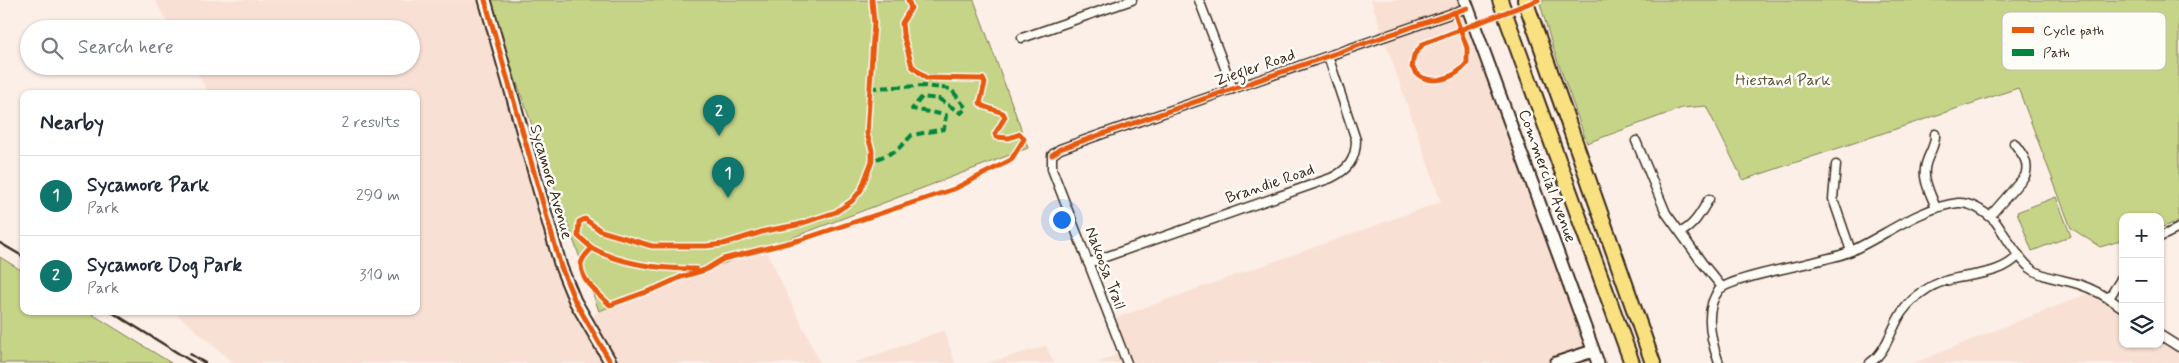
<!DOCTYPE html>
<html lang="en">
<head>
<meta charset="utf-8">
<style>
	:root { --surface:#fff; --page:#f2f2f3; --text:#1f2937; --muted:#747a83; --line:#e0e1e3; --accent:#0f766e }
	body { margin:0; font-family:Mynerve,sans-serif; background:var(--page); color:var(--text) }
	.controls { position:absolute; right:15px; bottom:15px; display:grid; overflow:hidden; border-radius:10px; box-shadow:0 1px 4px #0004 }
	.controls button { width:45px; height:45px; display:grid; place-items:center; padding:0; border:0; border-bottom:1px solid var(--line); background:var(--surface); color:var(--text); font:25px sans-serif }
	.you { position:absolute; left:1061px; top:219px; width:18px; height:18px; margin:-12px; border:4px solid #fff; border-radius:50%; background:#1a73e8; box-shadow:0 0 0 8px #1a73e833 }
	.badge { display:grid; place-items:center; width:32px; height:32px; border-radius:50%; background:var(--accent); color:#fff; font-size:16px; font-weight:700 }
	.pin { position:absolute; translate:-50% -41px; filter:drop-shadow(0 1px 2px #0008) }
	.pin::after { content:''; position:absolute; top:26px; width:18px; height:15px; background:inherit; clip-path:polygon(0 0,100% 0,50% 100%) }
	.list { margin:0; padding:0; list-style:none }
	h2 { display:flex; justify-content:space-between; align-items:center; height:65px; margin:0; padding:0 20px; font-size:21px }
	h2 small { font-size:16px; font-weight:400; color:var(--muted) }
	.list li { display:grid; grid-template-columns:32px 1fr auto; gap:15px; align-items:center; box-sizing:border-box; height:80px; padding:0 20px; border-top:1px solid var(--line) }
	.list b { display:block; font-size:19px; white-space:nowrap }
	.list p { margin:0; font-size:16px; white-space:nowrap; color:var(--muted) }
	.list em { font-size:16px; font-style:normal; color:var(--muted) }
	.icon { flex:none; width:28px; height:28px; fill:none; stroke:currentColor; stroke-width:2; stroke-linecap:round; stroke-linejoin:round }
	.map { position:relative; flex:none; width:2179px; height:363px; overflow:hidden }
	.search { position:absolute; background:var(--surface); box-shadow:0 1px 4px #0004; left:20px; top:20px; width:400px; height:55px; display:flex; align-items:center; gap:12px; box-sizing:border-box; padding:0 18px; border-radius:28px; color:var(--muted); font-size:19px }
	.panel { position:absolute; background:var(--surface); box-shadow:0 1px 4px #0004; left:20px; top:90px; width:400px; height:225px; border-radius:10px }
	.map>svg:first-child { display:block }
</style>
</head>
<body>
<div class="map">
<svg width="2179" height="363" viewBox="0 0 2179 363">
	<rect width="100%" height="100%" fill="#fbefe7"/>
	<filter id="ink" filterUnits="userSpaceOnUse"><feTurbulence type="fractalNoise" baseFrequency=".02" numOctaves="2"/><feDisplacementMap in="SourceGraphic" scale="10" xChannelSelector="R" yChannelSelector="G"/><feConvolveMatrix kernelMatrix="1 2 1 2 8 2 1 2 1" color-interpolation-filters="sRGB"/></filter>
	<g filter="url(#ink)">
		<g fill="#f9e0d4">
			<path d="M155,0H485L546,211L587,321L599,311L765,248L820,363H234L173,311H416V94H210L193,66H411V29H171Z"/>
			<path d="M1371,0H1465L1598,363H1098L1122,352L1110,320L1441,202Z"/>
			<path d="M2094,291L2123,308V344H2160V335L2179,347V363H1914Z"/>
			<path d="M944,330L955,363H854Z"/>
			<path d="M1046,346L1054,363H987Z"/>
		</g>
		<g fill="#c6d488" stroke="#807f53">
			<path d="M487,0H974L1028,148L599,311Z"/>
			<path d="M1539,0H2179V221L2160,228V217H2123V240L2100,247L2071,228L2018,88L1743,180L1706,106L1682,108L1587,143L1552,45Z"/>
			<path d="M2056,197L2071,236L2032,251L2017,212Z"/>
			<path d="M0,257L24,272V311H87L171,363H0Z"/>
		</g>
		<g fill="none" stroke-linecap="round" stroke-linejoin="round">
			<defs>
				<g id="street">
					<path d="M1199,0L1233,89"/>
					<path d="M1022,38L1132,0"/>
					<path d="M1935,134C1936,148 1926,156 1925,169C1923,181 1932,197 1936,208"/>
					<path d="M1636,141L1666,213L1703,264L1722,287"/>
					<path d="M1836,165L1833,199L1851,251"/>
					<path d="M1990,216L2025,176C2030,162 2022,154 2014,143"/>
					<path d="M1681,232C1695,225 1701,212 1709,199"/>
					<path d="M2160,237L2179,228"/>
					<path d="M1088,263L1331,178C1348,170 1356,159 1356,140L1328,56"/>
					<path d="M2109,298L2123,276"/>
					<path d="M2160,335L2179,347"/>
					<path d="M1127,363L1052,169V155L1060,149L1105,133L1467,8"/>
					<path d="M1719,363C1711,341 1703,310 1719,290C1730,278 1805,265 1825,259C1833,257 1843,255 1851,251C1884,236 1921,207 1958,203C1972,202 1985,212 1995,221C2006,236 2016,256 2030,268C2043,278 2062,279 2078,284C2094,289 2109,298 2123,308"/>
					<path d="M1870,363C1887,351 1891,329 1902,312C1908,304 1916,296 1924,291C1952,270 1995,282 2019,255"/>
				</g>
				<g id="secondary">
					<path d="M485,0L561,267L575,301L611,363"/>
					<path d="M1465,0L1598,363"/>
					<path d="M1556,363L1593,351"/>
				</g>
				<g id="highway">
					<path d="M1500,0L1632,363"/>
					<path d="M1525,0L1653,363"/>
				</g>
			</defs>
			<use href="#street" stroke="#3b2a1e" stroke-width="11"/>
			<use href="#secondary" stroke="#3b2a1e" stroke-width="15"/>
			<use href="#highway" stroke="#3b2a1e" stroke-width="18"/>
			<use href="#street" stroke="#fdfcf7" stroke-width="8"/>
			<use href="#secondary" stroke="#fdfcf7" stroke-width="11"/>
			<use href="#highway" stroke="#f9e181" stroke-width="14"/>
			<g stroke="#3b2a1e" stroke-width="2.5">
				<path d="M0,243L24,257"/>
				<path d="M110,311L194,363"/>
				<path d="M190,354L205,363"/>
			</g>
			<path stroke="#00873e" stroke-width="4" stroke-dasharray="8 4" stroke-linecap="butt" d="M870,88L923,86L951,89L966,108L961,113L939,99L922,97L912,109L946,115L944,129L912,135L896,151L872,161"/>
			<defs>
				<g id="cycleway">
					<path d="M485,0L561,267L575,301L611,363"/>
					<path d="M872,0L874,23L867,134L872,150V161L861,190L852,201L836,212L797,225L765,231L723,244L706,246H652L601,231L585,219L579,222L578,236L592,248C588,253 581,258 581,265C581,281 600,295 610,305L657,288L681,277L705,270L723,259L800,240L954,189L1011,160L1024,139L1020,134L1009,138L996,137L995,134L1005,117L1003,113L983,106L980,103L985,83L983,79L926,78L912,66L903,34L902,23L911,8L908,0"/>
					<path d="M1454,12L1467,48V63C1455,80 1424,89 1412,67L1414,55L1423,44L1538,0"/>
					<path d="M1052,155L1060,149L1105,133L1467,8"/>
					<path d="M592,248C622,265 662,269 696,269"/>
				</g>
			</defs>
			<use href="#cycleway" stroke="#fdfcf7" stroke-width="8"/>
			<use href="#cycleway" stroke="#e8590c" stroke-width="5"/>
		</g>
	</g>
	<g text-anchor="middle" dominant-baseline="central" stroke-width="5" stroke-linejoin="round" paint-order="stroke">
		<g font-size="16" fill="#3b2a1e" stroke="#fdfcf7">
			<text transform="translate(1255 68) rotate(-19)">Ziegler Road</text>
			<text transform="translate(1547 176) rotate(70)">Commercial Avenue</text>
			<text transform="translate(551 182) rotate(74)">Sycamore Avenue</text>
			<text transform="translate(1270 184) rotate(-19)">Brandie Road</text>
			<text transform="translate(1105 268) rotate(69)">Nakoosa Trail</text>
		</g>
		<g font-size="16" fill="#5e5438" stroke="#fdfcf7">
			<text x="1783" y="80">Hiestand Park</text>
		</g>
	</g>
	<rect x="2002" y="12" width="164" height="58" rx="8" fill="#fdfcf7" stroke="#c3bdb6" stroke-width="1"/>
	<rect x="2012" y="27" width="22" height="6" fill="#e8590c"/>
	<rect x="2012" y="49" width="22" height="7" fill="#00873e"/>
	<g font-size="14" fill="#3b2a1e">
		<text x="2043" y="35">Cycle path</text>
		<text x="2043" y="57">Path</text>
	</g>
</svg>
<div class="controls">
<button>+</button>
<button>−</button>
<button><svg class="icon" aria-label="layers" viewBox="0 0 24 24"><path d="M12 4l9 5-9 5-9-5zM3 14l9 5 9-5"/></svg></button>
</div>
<div class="you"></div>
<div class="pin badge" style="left:728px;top:198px">1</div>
<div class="pin badge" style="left:719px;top:136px">2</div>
<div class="search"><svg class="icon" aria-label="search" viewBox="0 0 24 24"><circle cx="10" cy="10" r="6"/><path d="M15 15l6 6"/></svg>Search here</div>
<section class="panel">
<h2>Nearby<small>2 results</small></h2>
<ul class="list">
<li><span class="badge">1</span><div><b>Sycamore Park</b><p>Park</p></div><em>290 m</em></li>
<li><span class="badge">2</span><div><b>Sycamore Dog Park</b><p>Park</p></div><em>310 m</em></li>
</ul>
</section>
</div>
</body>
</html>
